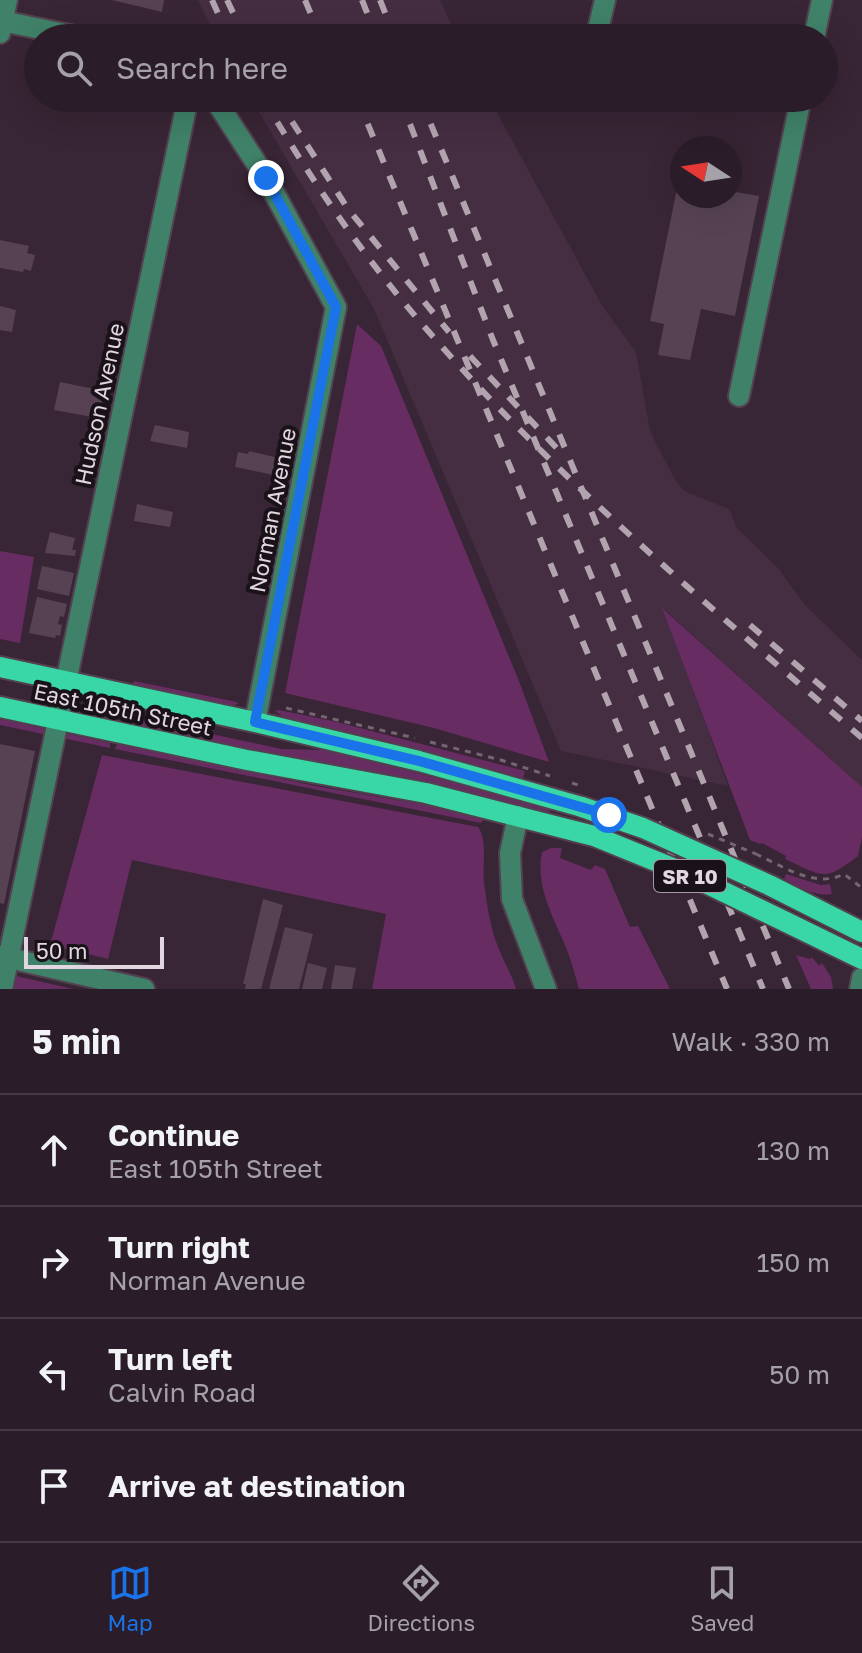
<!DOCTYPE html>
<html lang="en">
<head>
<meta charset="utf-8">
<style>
	:root { --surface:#2a1c28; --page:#362934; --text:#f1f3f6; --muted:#a5a1a8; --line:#463a45; --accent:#1a73e8 }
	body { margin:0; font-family:"Golos Text",sans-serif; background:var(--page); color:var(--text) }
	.compass { position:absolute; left:670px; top:136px; width:72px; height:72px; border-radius:50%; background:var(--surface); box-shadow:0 8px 32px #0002; rotate:282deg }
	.scale { position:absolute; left:24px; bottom:20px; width:140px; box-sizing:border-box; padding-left:8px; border:4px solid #e2d6e0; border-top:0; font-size:22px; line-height:28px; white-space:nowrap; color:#e2d6e0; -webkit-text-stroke:6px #1a1219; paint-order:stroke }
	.stop { position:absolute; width:24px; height:24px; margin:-18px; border:6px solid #1a73e8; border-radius:50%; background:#fff }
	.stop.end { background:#1a73e8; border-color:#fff; box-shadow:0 2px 8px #0008 }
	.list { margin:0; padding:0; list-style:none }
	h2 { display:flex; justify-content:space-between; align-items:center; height:104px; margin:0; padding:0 32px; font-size:34px }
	h2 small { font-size:26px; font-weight:400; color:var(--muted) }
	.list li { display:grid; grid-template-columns:52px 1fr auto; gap:24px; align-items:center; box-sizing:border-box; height:112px; padding:0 32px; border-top:2px solid var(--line) }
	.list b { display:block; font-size:30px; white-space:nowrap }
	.list p { margin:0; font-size:26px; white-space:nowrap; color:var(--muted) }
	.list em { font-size:26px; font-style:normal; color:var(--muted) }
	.icon { flex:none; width:44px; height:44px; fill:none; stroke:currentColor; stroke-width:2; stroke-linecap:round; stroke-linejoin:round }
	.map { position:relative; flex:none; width:862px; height:989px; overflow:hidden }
	.search { position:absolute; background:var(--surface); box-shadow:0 8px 32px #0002; left:24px; right:24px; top:24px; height:88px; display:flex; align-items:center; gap:20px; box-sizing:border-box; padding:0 28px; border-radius:44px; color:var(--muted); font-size:30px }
	.sheet { height:552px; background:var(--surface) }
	nav { display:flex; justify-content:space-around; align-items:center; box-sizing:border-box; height:112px; border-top:2px solid var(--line); background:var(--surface); font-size:22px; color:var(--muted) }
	nav a { display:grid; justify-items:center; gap:4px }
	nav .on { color:var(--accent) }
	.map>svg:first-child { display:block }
</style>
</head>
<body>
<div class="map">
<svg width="862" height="989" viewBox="0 0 862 989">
	<rect width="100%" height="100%" fill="#382535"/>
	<g fill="#452d42">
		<path d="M198,0H440L458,38H216Z"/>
		<path d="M251,98H489L603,307L636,352L650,431L674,478L684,491L729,509L737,528L778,568L805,605L862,660V787L664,609L728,786L561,751L374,309Z"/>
	</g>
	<g fill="#672c61">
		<path d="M357,324L381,346L519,681L549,762L434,728L285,693Z"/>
		<path d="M0,551L34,557L20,643L0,639Z"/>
		<path d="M662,608L862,787V837L858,856C824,883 822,876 785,859L786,856L762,843L760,844L750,840Z"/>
		<path d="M134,681L237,702L238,704L229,706L132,687Z"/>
		<path d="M279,710L337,722L525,771L523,778L375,738L286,719L275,711Z"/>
		<path d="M123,715L282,749L328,750L548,807L550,811L547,813L442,786L299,760L121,723Z"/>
		<path d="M0,719L110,743V748L0,725Z"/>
		<path d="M117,744L316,786L455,810L484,819L481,823L115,749Z"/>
		<path d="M102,755L478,827C488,839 482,866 484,882C487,904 490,928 499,949C504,963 512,974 516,989H372L386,914L132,860L108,959L50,945Z"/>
		<path d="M551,848H562L560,858L591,870L595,865L605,869L630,927L638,926L670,989H579C574,971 569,953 561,936C549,909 536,882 542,852Z"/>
		<path d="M786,874L821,885L830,884L832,894C814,897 800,887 784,879Z"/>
		<path d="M796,955L810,959L812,957L819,966L822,963L831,977L833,989H811Z"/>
		<path d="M12,975L73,989H9Z"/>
	</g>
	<g fill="#564253">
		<path d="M112,0H164L162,12Z"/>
		<path d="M681,169L682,196H730V191L759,196L735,316L701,309L690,360L658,355L664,324L650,321Z"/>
		<path d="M0,240L29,246L27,253L35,255L31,271L24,269L23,272L0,268Z"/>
		<path d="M0,306L16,310L12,332L0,330Z"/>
		<path d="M60,382L104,391L98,418L54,410Z"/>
		<path d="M155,425L189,432L187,448L150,441Z"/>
		<path d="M249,451L283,459L279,476L235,467L238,452L248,454Z"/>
		<path d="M137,504L173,512L170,527L134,521Z"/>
		<path d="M50,532L75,538L72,550H76L75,556L45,553Z"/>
		<path d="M42,566L74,573L69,596L37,589Z"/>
		<path d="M37,597L67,604L64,617L60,616L58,624L62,625L60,636L56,635L55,638L29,633Z"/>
		<path d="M0,744L35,751L4,904L0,903Z"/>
		<path d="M263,899L283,905L261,989H245L246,984H243Z"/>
		<path d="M285,927L313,934L299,989H269Z"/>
		<path d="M308,963L327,968L322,989H302Z"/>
		<path d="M335,965L356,968L352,989H331Z"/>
	</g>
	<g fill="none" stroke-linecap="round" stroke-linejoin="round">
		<defs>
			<g id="minor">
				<path d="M2,21L84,38"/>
				<path d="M0,33L7,0"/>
				<path d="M596,38L605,0"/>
				<path d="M814,38L822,0"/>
				<path d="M214,98L266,178L336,307L255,722"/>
				<path d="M739,396L801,98"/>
				<path d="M518,816L510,853L512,899L546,989"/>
				<path d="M0,956L144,989"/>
				<path d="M2,989L188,98"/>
				<path d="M860,989L862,978"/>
			</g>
			<g id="major">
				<path d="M0,667L255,722L419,761L582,807"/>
				<path d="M0,707L247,760L426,793L594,836"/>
				<path d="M769,885L862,932"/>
				<path d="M784,921L862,959"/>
			</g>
		</defs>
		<use href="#minor" stroke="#534150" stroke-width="24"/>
		<use href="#major" stroke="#534150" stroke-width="24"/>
		<g stroke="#756472" stroke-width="3" stroke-dasharray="6 6" stroke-linecap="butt">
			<path d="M286,708L415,738"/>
			<path d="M430,742L501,760L550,776"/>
			<path d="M756,854C782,866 816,889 844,874L862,888"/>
		</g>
		<use href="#minor" stroke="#408269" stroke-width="20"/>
		<use href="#major" stroke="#38d7a5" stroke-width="20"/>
		<g stroke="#b2a4af" stroke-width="6" stroke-dasharray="14 14" stroke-linecap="butt">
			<path d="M212,0L229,38"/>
			<path d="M227,0L245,38"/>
			<path d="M305,0L321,38"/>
			<path d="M362,0L377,38"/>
			<path d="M380,0L395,38"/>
			<path d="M263,98C308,175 358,249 416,317C549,473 707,604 862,738"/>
			<path d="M277,98L348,209L449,332"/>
			<path d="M357,98L727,989"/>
			<path d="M400,98L493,340L763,989"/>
			<path d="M420,98L789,989"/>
			<path d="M470,356L566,458"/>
			<path d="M750,625L862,721"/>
		</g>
		<defs>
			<g id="major-bridge">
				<path d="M582,807L643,828L769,885"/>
				<path d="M594,836L685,873L784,921"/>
			</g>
		</defs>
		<use href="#major-bridge" stroke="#534150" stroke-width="24" stroke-linecap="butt"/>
		<g stroke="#756472" stroke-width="3" stroke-dasharray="6 6" stroke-linecap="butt">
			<path d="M572,783L581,786"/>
			<path d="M708,834L756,854"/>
		</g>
		<use href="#major-bridge" stroke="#38d7a5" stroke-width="20"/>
	</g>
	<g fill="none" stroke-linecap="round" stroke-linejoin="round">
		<path stroke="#1a73e8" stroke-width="10" d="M266,178L336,307L255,722L419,761L609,815"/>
	</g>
	<g text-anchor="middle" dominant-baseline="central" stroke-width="8" stroke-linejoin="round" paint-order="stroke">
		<rect fill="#1a1219" stroke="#a69ba4" stroke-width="2" x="654" y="860" width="72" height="32" rx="6"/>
		<g font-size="20" font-weight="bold" fill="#e2d6e0">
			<text x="690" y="876">SR 10</text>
		</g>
		<g font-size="22" fill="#e2d6e0" stroke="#1a1219">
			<text transform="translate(99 404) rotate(-78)">Hudson Avenue</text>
			<text transform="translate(272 510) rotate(-79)">Norman Avenue</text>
			<text transform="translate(123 709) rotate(12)">East 105th Street</text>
		</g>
	</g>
</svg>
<svg class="compass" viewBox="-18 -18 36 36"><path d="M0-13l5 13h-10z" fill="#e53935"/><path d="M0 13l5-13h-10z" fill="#a5a1a8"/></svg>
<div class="scale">50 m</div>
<div class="stop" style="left:609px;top:815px"></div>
<div class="stop end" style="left:266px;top:178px"></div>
<div class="search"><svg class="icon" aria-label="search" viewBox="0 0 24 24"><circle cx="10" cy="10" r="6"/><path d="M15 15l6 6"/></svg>Search here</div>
</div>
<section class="sheet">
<h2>5 min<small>Walk · 330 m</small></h2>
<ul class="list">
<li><svg class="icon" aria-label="ahead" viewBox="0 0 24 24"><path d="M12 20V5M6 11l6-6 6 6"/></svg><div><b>Continue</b><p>East 105th Street</p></div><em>130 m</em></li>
<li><svg class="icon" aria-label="right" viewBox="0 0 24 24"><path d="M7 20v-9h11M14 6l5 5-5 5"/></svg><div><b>Turn right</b><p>Norman Avenue</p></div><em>150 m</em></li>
<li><svg class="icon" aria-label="left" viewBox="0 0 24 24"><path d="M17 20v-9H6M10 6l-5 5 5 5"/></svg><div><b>Turn left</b><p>Calvin Road</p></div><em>50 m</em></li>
<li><svg class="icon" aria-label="arrive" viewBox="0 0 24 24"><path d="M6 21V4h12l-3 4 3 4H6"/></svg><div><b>Arrive at destination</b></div></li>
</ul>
</section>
<nav>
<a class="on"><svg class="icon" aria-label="map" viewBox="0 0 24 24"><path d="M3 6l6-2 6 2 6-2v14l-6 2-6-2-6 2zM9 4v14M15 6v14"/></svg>Map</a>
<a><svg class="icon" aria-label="directions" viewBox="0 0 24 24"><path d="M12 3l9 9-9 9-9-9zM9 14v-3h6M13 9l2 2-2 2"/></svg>Directions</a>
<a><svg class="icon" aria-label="saved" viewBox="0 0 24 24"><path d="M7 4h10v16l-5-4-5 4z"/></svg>Saved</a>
</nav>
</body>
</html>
